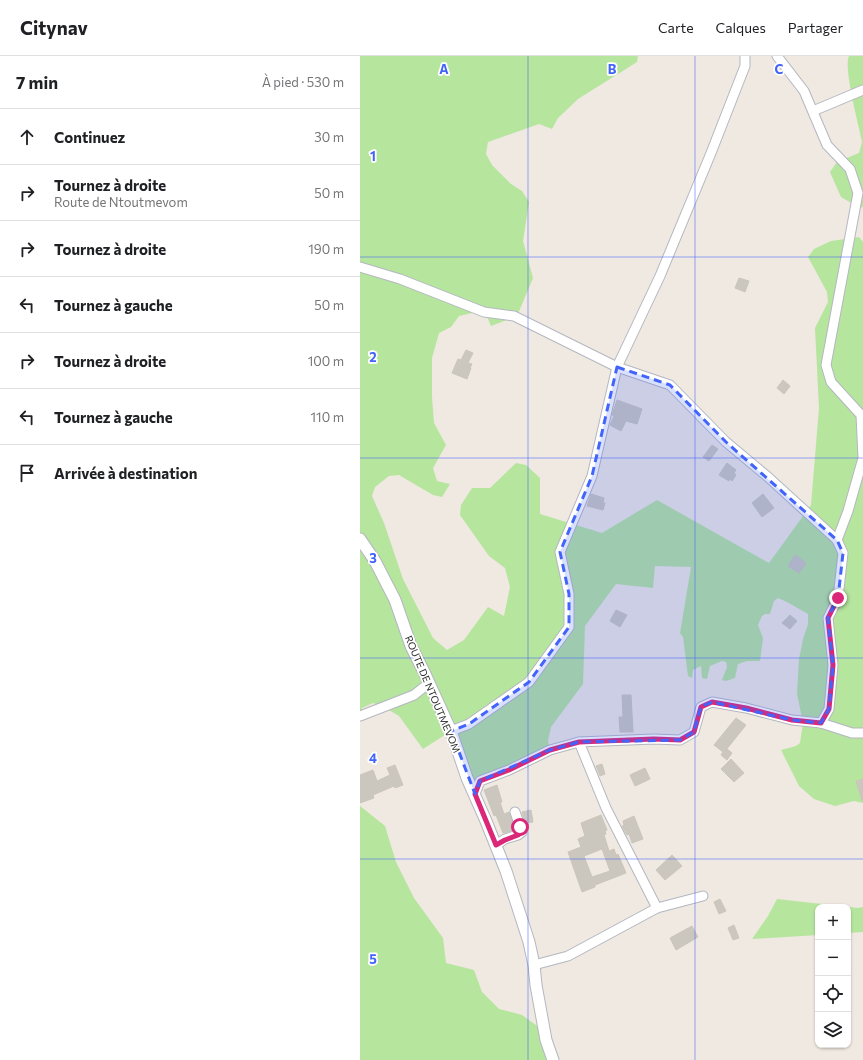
<!DOCTYPE html>
<html lang="fr">
<head>
<meta charset="utf-8">
<style>
	:root { --surface:#fff; --page:#f2f2f2; --text:#202124; --muted:#757577; --line:#e0e0e0 }
	body { margin:0; font-family:Commissioner,sans-serif; background:var(--page); color:var(--text) }
	.controls { position:absolute; right:12px; bottom:12px; display:grid; overflow:hidden; border-radius:8px; box-shadow:0 1px 3px #0004 }
	.controls button { width:36px; height:36px; display:grid; place-items:center; padding:0; border:0; border-bottom:1px solid var(--line); background:var(--surface); color:var(--text); font:20px sans-serif }
	.stop { position:absolute; width:12px; height:12px; margin:-9px; border:3px solid #db2777; border-radius:50%; background:#fff }
	.stop.end { background:#db2777; border-color:#fff; box-shadow:0 1px 4px #0008 }
	.list { margin:0; padding:0; list-style:none }
	h2 { display:flex; justify-content:space-between; align-items:center; height:52px; margin:0; padding:0 16px; font-size:17px }
	h2 small { font-size:13px; font-weight:400; color:var(--muted) }
	.list li { display:grid; grid-template-columns:26px 1fr auto; gap:12px; align-items:center; box-sizing:border-box; height:56px; padding:0 16px; border-top:1px solid var(--line) }
	.list b { display:block; font-size:15px; white-space:nowrap }
	.list p { margin:0; font-size:13px; white-space:nowrap; color:var(--muted) }
	.list em { font-size:13px; font-style:normal; color:var(--muted) }
	.icon { flex:none; width:22px; height:22px; fill:none; stroke:currentColor; stroke-width:2; stroke-linecap:round; stroke-linejoin:round }
	.map { position:relative; flex:none; width:503px; height:1004px; overflow:hidden }
	header { display:flex; align-items:center; gap:24px; box-sizing:border-box; height:56px; padding:0 20px; background:var(--surface); border-bottom:1px solid var(--line) }
	header strong { font-size:19px }
	nav { display:flex; gap:22px; margin-inline-start:auto; font-size:14px }
	main { display:flex }
	aside { flex:1; background:var(--surface) }
	.map>svg:first-child { display:block }
</style>
</head>
<body>
<header>
<strong>Citynav</strong>
<nav><a>Carte</a><a>Calques</a><a>Partager</a></nav>
</header>
<main>
<aside>
<h2>7 min<small>À pied · 530 m</small></h2>
<ul class="list">
<li><svg class="icon" aria-label="ahead" viewBox="0 0 24 24"><path d="M12 20V5M6 11l6-6 6 6"/></svg><div><b>Continuez</b></div><em>30 m</em></li>
<li><svg class="icon" aria-label="right" viewBox="0 0 24 24"><path d="M7 20v-9h11M14 6l5 5-5 5"/></svg><div><b>Tournez à droite</b><p>Route de Ntoutmevom</p></div><em>50 m</em></li>
<li><svg class="icon" aria-label="right" viewBox="0 0 24 24"><path d="M7 20v-9h11M14 6l5 5-5 5"/></svg><div><b>Tournez à droite</b></div><em>190 m</em></li>
<li><svg class="icon" aria-label="left" viewBox="0 0 24 24"><path d="M17 20v-9H6M10 6l-5 5 5 5"/></svg><div><b>Tournez à gauche</b></div><em>50 m</em></li>
<li><svg class="icon" aria-label="right" viewBox="0 0 24 24"><path d="M7 20v-9h11M14 6l5 5-5 5"/></svg><div><b>Tournez à droite</b></div><em>100 m</em></li>
<li><svg class="icon" aria-label="left" viewBox="0 0 24 24"><path d="M17 20v-9H6M10 6l-5 5 5 5"/></svg><div><b>Tournez à gauche</b></div><em>110 m</em></li>
<li><svg class="icon" aria-label="arrive" viewBox="0 0 24 24"><path d="M6 21V4h12l-3 4 3 4H6"/></svg><div><b>Arrivée à destination</b></div></li>
</ul>
</aside>
<div class="map">
<svg width="503" height="1004" viewBox="0 0 503 1004">
	<rect width="100%" height="100%" fill="#efe9e1"/>
	<g fill="#b6e59e">
		<path d="M0,0H278L277,6L218,43L198,62L192,73L179,68L128,86L126,98L132,109L151,128L162,135L169,146L163,185L173,222L157,260L131,270L126,258L112,257L99,260L91,271L79,277L72,302V341L74,367L86,389L73,412L77,425L90,428L82,441L73,439L39,419L29,420L15,431L12,440L24,467L43,523L73,582L87,594L104,584L128,551L144,560L150,531L145,512L129,500L100,459L101,449L112,432H130L156,407L166,409L180,422V458L242,477L297,444L409,507L451,449L459,352L455,272L468,246L467,236L448,201L454,193L471,185L499,181L503,186V747L494,745L475,750L454,743L439,730L421,694L436,690L440,687L443,667L437,638L439,603L443,583L448,568V558L427,546L418,542L414,545L410,558H405L402,560L398,569L403,582L400,605H387L378,608L375,622L366,625L362,624L367,611L366,606L362,605L350,610L347,623L342,622L341,610L333,614L332,622L328,620L323,581L320,577L331,511L295,510L293,532L256,528L225,570L223,628L191,671L188,685L190,694L120,725L115,738L91,675L63,693L39,660L24,651L13,647L2,652L0,657Z"/>
		<path d="M489,0H503V151L500,152L481,141L470,116L477,106L499,97L502,86C499,70 483,11 489,0Z"/>
		<path d="M0,750L25,770L36,806L54,842L83,882L86,907L114,914L122,936L139,953L162,959L180,972L192,1001L186,1004H0Z"/>
		<path d="M417,843L498,852L503,851V876L488,877V851H458V879L392,883L408,860Z"/>
	</g>
	<g fill="#cbc7bf" stroke="#cbc5ba" fill-rule="evenodd">
		<path d="M379,222L389,225L385,236L375,232Z"/>
		<path d="M106,294L113,297L108,307L112,308L110,312H111L107,323L92,317L98,303L101,304Z"/>
		<path d="M423,324L430,330L424,338L417,332Z"/>
		<path d="M257,344L282,353L277,368L266,365L261,375L250,369L254,360L252,359Z"/>
		<path d="M352,389L358,393L349,405L343,401Z"/>
		<path d="M367,407L376,414L374,417L376,419L372,425L370,423L369,425L359,419Z"/>
		<path d="M231,438L244,442L243,447H245L243,454L227,450Z"/>
		<path d="M403,438L414,452L402,461L392,447Z"/>
		<path d="M435,499L446,507L439,517L428,510Z"/>
		<path d="M256,554L267,559L260,571L250,565Z"/>
		<path d="M430,559L437,565L430,573L422,567Z"/>
		<path d="M262,639H271L273,676H260L259,661H263Z"/>
		<path d="M376,662L386,669L366,694L367,693L372,697L367,704L361,699L363,696L354,689Z"/>
		<path d="M371,703L384,717L374,726L361,713Z"/>
		<path d="M242,708L245,718L240,720L236,710Z"/>
		<path d="M35,709L43,729L35,732L34,730L13,739L14,742L0,747V719L13,714L17,725L30,719L27,712Z"/>
		<path d="M285,712L290,723L275,730L270,719Z"/>
		<path d="M503,723V744H502L496,725Z"/>
		<path d="M137,729L142,746H140L144,758L149,756L155,774L143,777L136,759L134,760L124,734Z"/>
		<path d="M171,754L173,766L165,767L162,756Z"/>
		<path d="M241,759L247,774L245,775L246,778L244,779L249,795L254,793L256,799L258,798L266,817L235,829V831L222,836L208,796L221,791L218,783L225,780L221,767ZM242,793L250,815L232,821L224,800Z"/>
		<path d="M274,760L283,783L272,787L269,778L267,779L262,770L264,769L263,765Z"/>
		<path d="M312,799L322,810L305,824L296,814Z"/>
		<path d="M360,843L366,855L359,858L354,846Z"/>
		<path d="M374,869L379,882L373,884L368,872Z"/>
		<path d="M332,870L338,881L316,894L310,882Z"/>
	</g>
	<g fill="none" stroke-linecap="round" stroke-linejoin="round">
		<defs>
			<g id="minor">
				<path d="M417,0L444,35L467,89L490,113L498,137L466,309L471,326L501,359L503,402L488,455L477,484"/>
				<path d="M453,55L503,34"/>
				<path d="M0,211L40,223L124,256L154,260L257,311L310,329L366,386L408,421L477,484L483,497L478,542L468,562L473,609L469,653L461,667"/>
				<path d="M0,660L54,639L69,627"/>
				<path d="M91,675L109,668L169,626L209,571V538L200,496L232,420L257,311L300,220L351,97L385,10V0"/>
				<path d="M219,686L246,752L297,852"/>
				<path d="M115,738L120,725L149,714L190,694L219,686L294,683L320,684L334,676L341,651L352,646L386,652L432,664L461,667L492,677H503"/>
				<path d="M136,789L145,783L158,779L162,776L155,756"/>
				<path d="M174,909L208,900L297,852L343,840"/>
			</g>
			<path id="tertiary" d="M0,483L15,505L35,544L51,590L65,618L91,675L107,722L126,765L146,815L169,886L174,909L176,929L186,984L193,1004"/>
		</defs>
		<use href="#minor" stroke="#b4b7c1" stroke-width="11"/>
		<use href="#tertiary" stroke="#b4b7c1" stroke-width="13"/>
		<use href="#minor" stroke="#fff" stroke-width="9"/>
		<use href="#tertiary" stroke="#fff" stroke-width="11"/>
	</g>
	<g fill="none" stroke-linecap="round" stroke-linejoin="round">
		<path stroke="#db2777" stroke-width="5" d="M160,771L162,776L158,779L145,784L136,789L115,738L120,725L149,714L190,694L219,686L294,683L320,684L334,676L341,651L352,646L386,652L432,664L461,667L469,653L473,609L468,562L478,542"/>
	</g>
	<path fill="#4264fb" fill-opacity="0.2" stroke="#4264fb" stroke-width="3" stroke-dasharray="8 5" stroke-linejoin="round" d="M257,311L310,329L366,386L477,484L483,497L478,542L468,562L473,609L469,653L461,667L432,664L352,646L341,651L334,676L320,684L219,686L190,694L120,725L115,738L91,675L109,668L169,626L209,571V538L200,496L232,420Z"/>
	<path fill="none" stroke="#4264fb" stroke-width="1" stroke-opacity="0.55" d="M168,0V1004M335,0V1004M0,201H503M0,402H503M0,602H503M0,803H503"/>
	<g text-anchor="middle" dominant-baseline="central" stroke-width="3.5" stroke-linejoin="round" paint-order="stroke">
		<g font-size="10" fill="#2e2e2e" stroke="#fff">
			<text transform="translate(73 638) rotate(67)">ROUTE DE NTOUTMEVOM</text>
		</g>
	</g>
	<g font-size="13" text-anchor="middle" font-weight="bold" fill="#4264fb" stroke="#fff" stroke-width="3.5" stroke-linejoin="round" paint-order="stroke">
		<text x="84" y="18">A</text>
		<text x="252" y="18">B</text>
		<text x="419" y="18">C</text>
		<text x="13" y="105">1</text>
		<text x="13" y="306">2</text>
		<text x="13" y="507">3</text>
		<text x="13" y="707">4</text>
		<text x="13" y="908">5</text>
	</g>
</svg>
<div class="controls">
<button>+</button>
<button>−</button>
<button><svg class="icon" aria-label="locate" viewBox="0 0 24 24"><circle cx="12" cy="12" r="6"/><path d="M12 2v4M12 18v4M2 12h4M18 12h4"/></svg></button>
<button><svg class="icon" aria-label="layers" viewBox="0 0 24 24"><path d="M12 4l9 5-9 5-9-5zM3 14l9 5 9-5"/></svg></button>
</div>
<div class="stop" style="left:160px;top:771px"></div>
<div class="stop end" style="left:478px;top:542px"></div>
</div>
</main>
</body>
</html>
